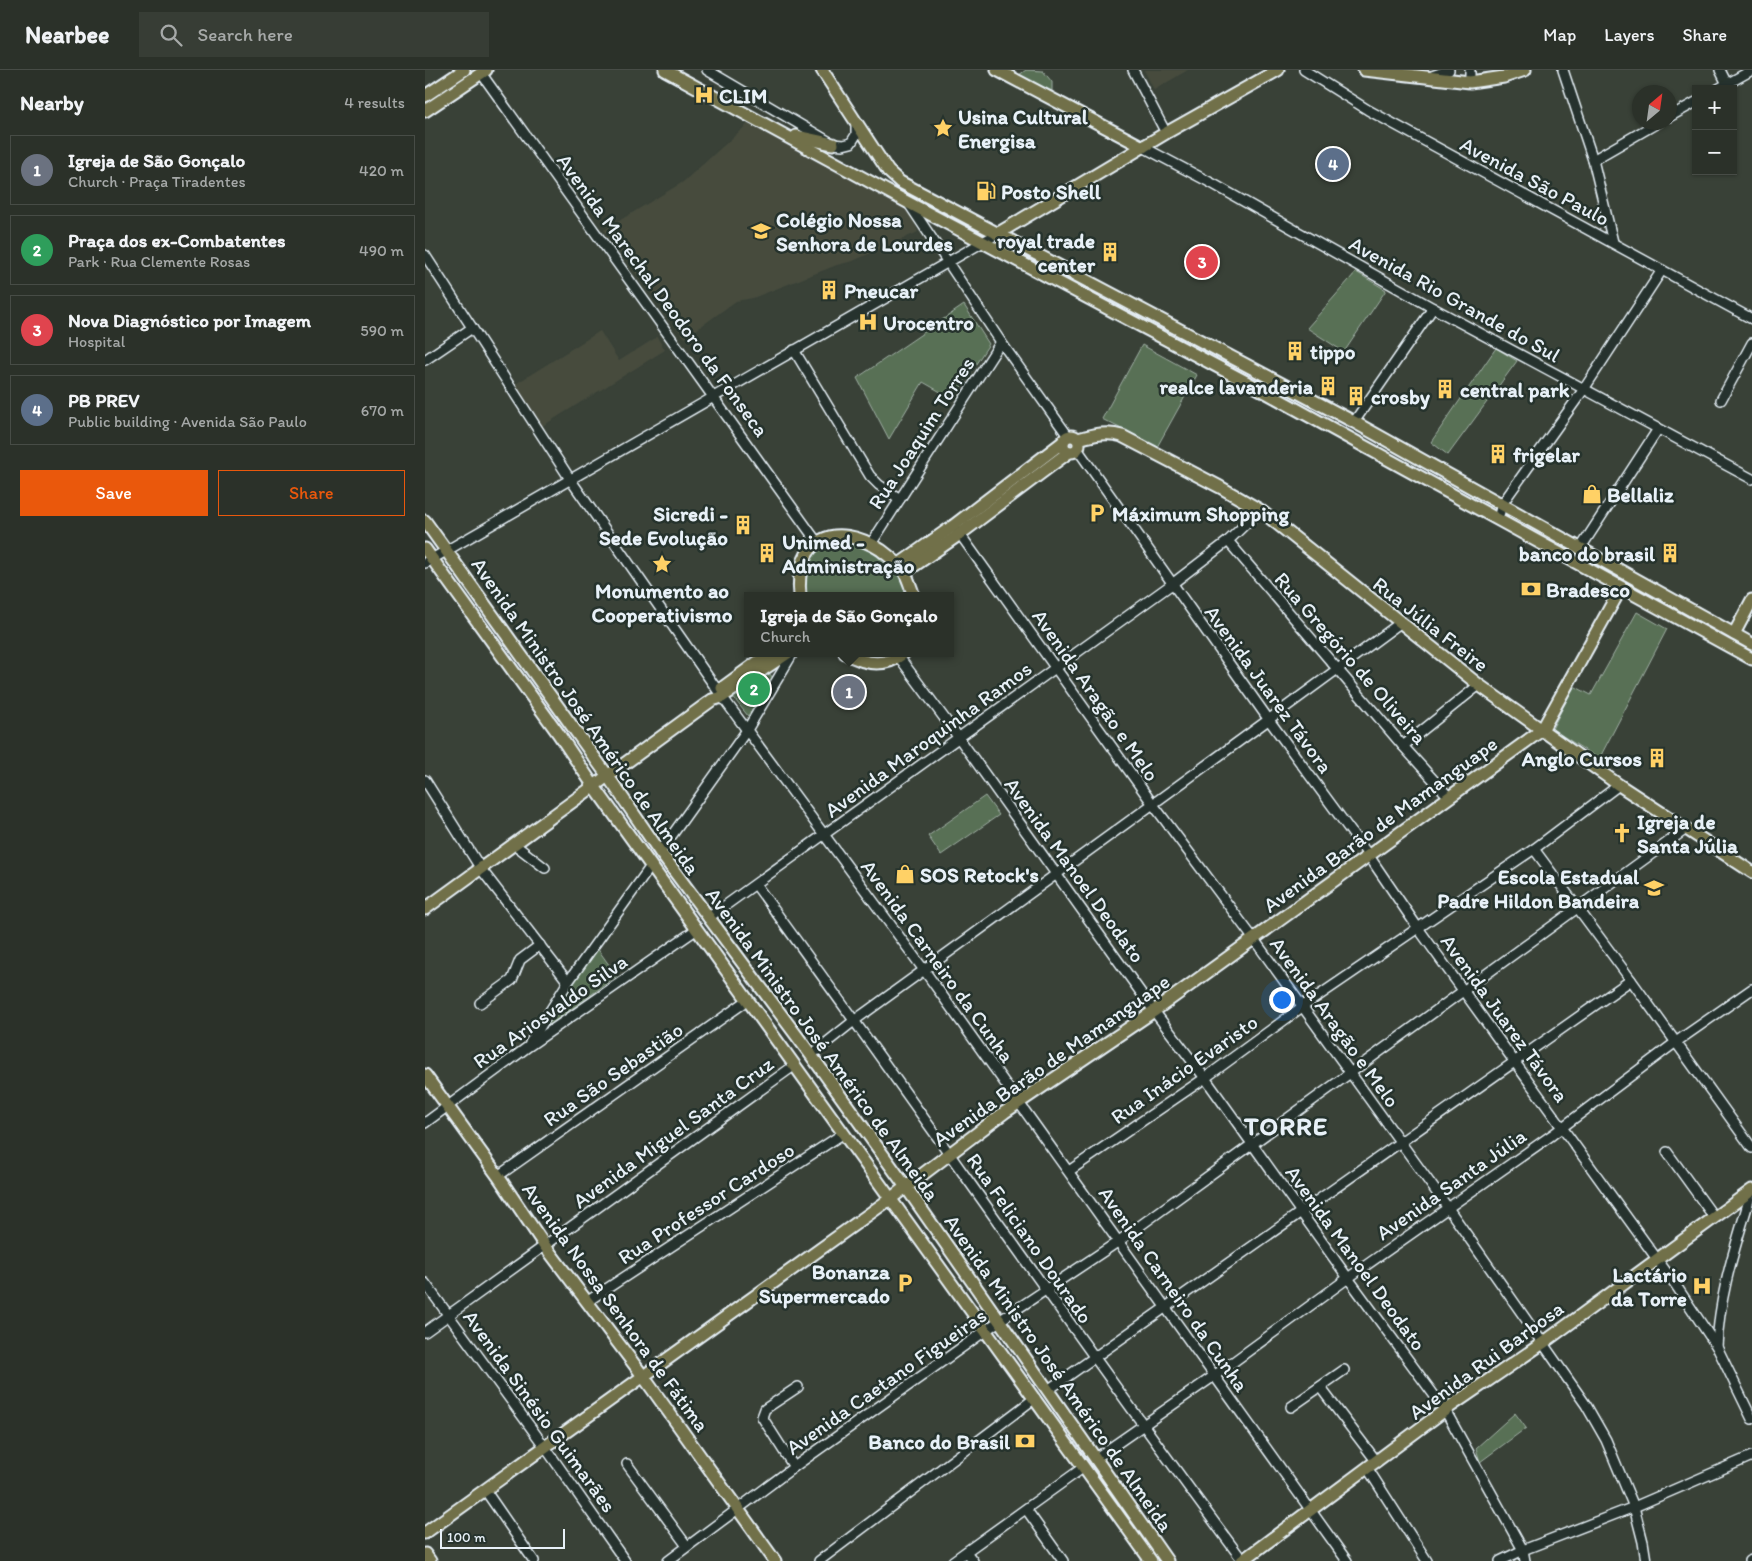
<!DOCTYPE html>
<html lang="en">
<head>
<meta charset="utf-8">
<style>
	:root { --surface:#2b3129; --page:#373d35; --text:#f1f3f6; --muted:#a6a9a8; --line:#474c46; --accent:#ea580c }
	body { margin:0; font-family:Itim,sans-serif; background:var(--page); color:var(--text) }
	.controls { position:absolute; right:15px; top:15px; display:grid; overflow:hidden; border-radius:0px; box-shadow:0 1px 4px #0004 }
	.controls button { width:45px; height:45px; display:grid; place-items:center; padding:0; border:0; border-bottom:1px solid var(--line); background:var(--surface); color:var(--text); font:25px sans-serif }
	.compass { position:absolute; left:1207px; top:15px; width:45px; height:45px; border-radius:50%; background:var(--surface); box-shadow:0 1px 4px #0004; rotate:29deg }
	.scale { position:absolute; left:15px; bottom:12px; width:125px; box-sizing:border-box; padding-left:5px; border:2px solid #e8f1f8; border-top:0; font-size:14px; line-height:18px; white-space:nowrap; color:#e8f1f8; -webkit-text-stroke:4px #26332d; paint-order:stroke }
	.you { position:absolute; left:856px; top:929px; width:18px; height:18px; margin:-12px; border:4px solid #fff; border-radius:50%; background:#1a73e8; box-shadow:0 0 0 8px #1a73e833 }
	.badge { display:grid; place-items:center; width:32px; height:32px; border-radius:50%; background:var(--accent); color:#fff; font-size:16px; font-weight:700 }
	.pin { position:absolute; translate:-50% -50%; border:2px solid #fff; box-shadow:0 1px 5px #0006 }
	.popup { position:absolute; left:319px; top:522px; width:210px; height:65px; box-sizing:border-box; display:grid; place-content:center; border-radius:0px; background:var(--surface); filter:drop-shadow(0 1px 4px #0005); font-size:16px; white-space:nowrap; color:var(--muted) }
	.popup b { font-size:19px; color:var(--text) }
	.popup::after { content:''; position:absolute; left:50%; top:100%; margin-left:-10px; border:10px solid transparent; border-top-color:var(--surface) }
	.list { margin:0; padding:0; list-style:none }
	h2 { display:flex; justify-content:space-between; align-items:center; height:65px; margin:0; padding:0 20px; font-size:21px }
	h2 small { font-size:16px; font-weight:400; color:var(--muted) }
	.list li { display:grid; grid-template-columns:32px 1fr auto; gap:15px; align-items:center; box-sizing:border-box; height:70px; margin:0 10px 10px; padding:0 10px; border:1px solid var(--line); border-radius:0px }
	.list b { display:block; font-size:19px; white-space:nowrap }
	.list p { margin:0; font-size:16px; white-space:nowrap; color:var(--muted) }
	.list em { font-size:16px; font-style:normal; color:var(--muted) }
	.actions { display:flex; gap:10px; padding:15px 20px }
	.actions a { flex:1; padding:11px 0; border:1px solid var(--accent); border-radius:0px; text-align:center; font-size:18px; color:var(--accent) }
	.actions .main { background:var(--accent); color:#fff }
	.icon { flex:none; width:28px; height:28px; fill:none; stroke:currentColor; stroke-width:2; stroke-linecap:round; stroke-linejoin:round }
	.map { position:relative; flex:none; width:1327px; height:1491px; overflow:hidden }
	header { display:flex; align-items:center; gap:30px; box-sizing:border-box; height:70px; padding:0 25px; background:var(--surface); border-bottom:1px solid var(--line) }
	header strong { font-size:24px }
	nav { display:flex; gap:28px; margin-inline-start:auto; font-size:18px }
	.search { width:350px; height:45px; background:var(--page); display:flex; align-items:center; gap:12px; box-sizing:border-box; padding:0 18px; border-radius:0px; color:var(--muted); font-size:19px }
	main { display:flex }
	aside { flex:1; background:var(--surface) }
	.map>svg:first-child { display:block }
</style>
</head>
<body>
<header>
<strong>Nearbee</strong>
<div class="search"><svg class="icon" aria-label="search" viewBox="0 0 24 24"><circle cx="10" cy="10" r="6"/><path d="M15 15l6 6"/></svg>Search here</div>
<nav><a>Map</a><a>Layers</a><a>Share</a></nav>
</header>
<main>
<aside>
<h2>Nearby<small>4 results</small></h2>
<ul class="list">
<li><span class="badge" style="background:#6b7280">1</span><div><b>Igreja de São Gonçalo</b><p>Church · Praça Tiradentes</p></div><em>420 m</em></li>
<li><span class="badge" style="background:#2e9e5b">2</span><div><b>Praça dos ex-Combatentes</b><p>Park · Rua Clemente Rosas</p></div><em>490 m</em></li>
<li><span class="badge" style="background:#e0444e">3</span><div><b>Nova Diagnóstico por Imagem</b><p>Hospital</p></div><em>590 m</em></li>
<li><span class="badge" style="background:#5c6f8a">4</span><div><b>PB PREV</b><p>Public building · Avenida São Paulo</p></div><em>670 m</em></li>
</ul>
<div class="actions"><a class="main">Save</a><a>Share</a></div>
</aside>
<div class="map">
<svg width="1327" height="1491" viewBox="0 0 1327 1491">
	<rect width="100%" height="100%" fill="#394137"/>
	<filter id="ink" filterUnits="userSpaceOnUse"><feTurbulence type="fractalNoise" baseFrequency=".02" numOctaves="2"/><feDisplacementMap in="SourceGraphic" scale="10" xChannelSelector="R" yChannelSelector="G"/><feConvolveMatrix kernelMatrix="1 2 1 2 8 2 1 2 1" color-interpolation-filters="sRGB"/></filter>
	<g filter="url(#ink)">
		<g fill="#464b3e">
			<path d="M719,0H763L729,20Z"/>
			<path d="M325,52L477,136L487,147L493,162L428,191L412,195L328,228L311,231L260,268L179,160L258,112Z"/>
			<path d="M175,261L194,291L232,267L240,280L116,357L89,315Z"/>
		</g>
		<g fill="#597054" stroke="#a0b0a6">
			<path d="M601,0L618,1L627,12V22L594,5Z"/>
			<path d="M931,202L961,220L919,282L882,258Z"/>
			<path d="M539,235L564,274L528,329L498,312L464,369L432,308Z"/>
			<path d="M717,275L772,305L732,377L677,349Z"/>
			<path d="M1071,278L1092,291L1023,385L1006,372Z"/>
			<path d="M407,472L433,474L444,479L476,508L483,526H380L378,518L381,496L395,475Z"/>
			<path d="M1212,542L1242,559L1174,689L1127,659L1149,616L1166,625Z"/>
			<path d="M344,603L348,608L323,646L307,626Z"/>
			<path d="M560,726L574,745L516,785L503,766Z"/>
			<path d="M172,878L192,906L116,961Z"/>
			<path d="M1090,1343L1101,1358L1055,1392L1051,1378Z"/>
		</g>
		<g fill="none" stroke-linecap="round" stroke-linejoin="round">
			<defs>
				<g id="minor">
					<path d="M282,0L408,74L418,75L426,73L431,65V54"/>
					<path d="M708,0L741,63"/>
					<path d="M879,0L943,40L1327,249"/>
					<path d="M1045,0V12"/>
					<path d="M1138,0L1168,90L1188,172"/>
					<path d="M1295,0L1302,14"/>
					<path d="M56,3L392,472"/>
					<path d="M1007,6L1024,0"/>
					<path d="M1293,19L1327,0"/>
					<path d="M1244,47L1271,32"/>
					<path d="M718,77L790,115L1008,238L1327,409"/>
					<path d="M1168,90L1234,52"/>
					<path d="M484,134L576,272L643,366"/>
					<path d="M0,185L145,409L293,621L499,900L922,1491"/>
					<path d="M369,280L445,406L454,415L475,429"/>
					<path d="M0,290L47,258"/>
					<path d="M1296,330L1327,273"/>
					<path d="M929,352L1008,238"/>
					<path d="M653,380L844,650L944,786L993,858L1250,1214L1292,1277L1327,1349"/>
					<path d="M1073,449L1077,434L1159,319L1237,200"/>
					<path d="M532,460L727,733L828,868L1023,1138L1161,1335L1181,1370L1209,1437L1218,1472L1221,1491"/>
					<path d="M803,471L978,676L1024,727"/>
					<path d="M446,474L576,272"/>
					<path d="M1155,479L1233,359"/>
					<path d="M0,493L572,164"/>
					<path d="M474,587L534,668L729,941L780,1008L923,1208L1020,1340L1098,1480L1100,1491"/>
					<path d="M978,676L1054,615"/>
					<path d="M0,710L56,799L143,912"/>
					<path d="M89,774L120,798"/>
					<path d="M1109,779L1206,910L1327,1078"/>
					<path d="M235,782L322,660L368,583"/>
					<path d="M331,815C495,1039 652,1268 818,1491"/>
					<path d="M283,848L747,514L803,471L835,440"/>
					<path d="M55,933L87,910L95,890L115,875"/>
					<path d="M105,973L143,912L226,796"/>
					<path d="M386,985L430,950C612,818 794,687 975,553"/>
					<path d="M0,1053L104,976L272,859"/>
					<path d="M1242,1082L1289,1147"/>
					<path d="M644,1101L780,1008L877,937L1109,779L1194,715"/>
					<path d="M73,1106L323,930"/>
					<path d="M0,1213L120,1377L200,1491"/>
					<path d="M163,1231L419,1063"/>
					<path d="M0,1262L370,995"/>
					<path d="M1292,1277C1294,1222 1312,1172 1327,1120"/>
					<path d="M895,1317L952,1392"/>
					<path d="M623,1320L1206,910"/>
					<path d="M866,1337L919,1300"/>
					<path d="M671,1388L789,1306L923,1208L1127,1065L1251,972L1327,919"/>
					<path d="M202,1394L262,1476"/>
					<path d="M369,1397L337,1347L340,1339L373,1317"/>
					<path d="M943,1399L1002,1491"/>
					<path d="M60,1420L109,1491"/>
					<path d="M601,1439L638,1491"/>
					<path d="M541,1482L548,1491"/>
					<path d="M243,1491L369,1397L574,1251L694,1171L1261,759"/>
					<path d="M394,1491L610,1328"/>
					<path d="M528,1491L659,1397"/>
					<path d="M1075,1491L1098,1480L1209,1437L1327,1386"/>
					<path d="M1324,1491L1327,1490"/>
				</g>
				<g id="major">
					<path d="M240,0L482,132L844,324L1327,589"/>
					<path d="M397,0L463,101L475,112L929,352L1327,574"/>
					<path d="M572,0L718,77"/>
					<path d="M939,0L1045,12L1079,7L1100,0"/>
					<path d="M0,26L39,0"/>
					<path d="M0,41L61,0"/>
					<path d="M371,66L408,74"/>
					<path d="M572,164L741,63L853,0"/>
					<circle cx="646" cy="374" r="8"/>
					<path d="M653,369C668,365 682,361 697,366L795,417L835,440L1054,615L1194,715L1327,802"/>
					<path d="M0,451L182,705L235,782L386,985L481,1117L742,1491"/>
					<path d="M0,479L133,663L168,715L726,1491"/>
					<path d="M473,495L528,456L638,372"/>
					<path d="M480,502L535,464L644,382"/>
					<path d="M375,526C369,469 410,450 456,480C464,486 473,493 479,501C483,508 486,518 489,526"/>
					<path d="M1309,564L1327,530"/>
					<path d="M420,583C439,594 460,598 479,583"/>
					<path d="M297,618L345,583"/>
					<path d="M0,839L287,630L297,627L363,583"/>
					<path d="M0,1005L73,1106L120,1176L218,1306L350,1491"/>
					<path d="M0,1463L465,1129L580,1042L729,941L1117,660L1196,518"/>
					<path d="M0,1484L5,1491"/>
					<path d="M817,1491L1020,1340L1118,1273L1327,1120"/>
				</g>
			</defs>
			<use href="#minor" stroke="#e8f1f8" stroke-width="12"/>
			<use href="#major" stroke="#e8f1f8" stroke-width="15"/>
			<use href="#minor" stroke="#26332d" stroke-width="9"/>
			<use href="#major" stroke="#71704a" stroke-width="11"/>
		</g>
	</g>
	<defs>
		<symbol id="hospital-bare" viewBox="-9 -9 18 18"><path d="M-5-5h3v3.5h4V-5h3V5h-3V1.5h-4V5h-3Z" fill="#ffd166" stroke="#26332d" stroke-width="2.5" paint-order="stroke"/></symbol>
		<symbol id="sight-bare" viewBox="-9 -9 18 18"><path d="M0-6L1.8-2.2L6-1.7L2.9 1.2L3.7 5.4L0 3.3L-3.7 5.4L-2.9 1.2L-6-1.7L-1.8-2.2Z" fill="#ffd166" stroke="#26332d" stroke-width="2.5" paint-order="stroke"/></symbol>
		<symbol id="fuel-bare" viewBox="-9 -9 18 18"><path d="M-5.5-6h7V0h2V4h1.3V-2.5L3-4.5l.8-.8L6-3V5H2.5V1h-1V6h-7ZM-4.2-4.7v3.2H.2V-4.7Z" fill="#ffd166" stroke="#26332d" stroke-width="2.5" paint-order="stroke"/></symbol>
		<symbol id="school-bare" viewBox="-9 -9 18 18"><path d="M0-5L7-2L0 1L-7-2ZM-4 1L0 2.5L4 1V4Q0 6-4 4Z" fill="#ffd166" stroke="#26332d" stroke-width="2.5" paint-order="stroke"/></symbol>
		<symbol id="building-bare" viewBox="-9 -9 18 18"><path d="M-4-6H4V6H1V3H-1V6H-4ZM-2.5-4.3h1.7v1.8h-1.7ZM.8-4.3h1.7v1.8H.8ZM-2.5-1h1.7V.8h-1.7ZM.8-1h1.7V.8H.8Z" fill="#ffd166" stroke="#26332d" stroke-width="2.5" paint-order="stroke"/></symbol>
		<symbol id="shop-bare" viewBox="-9 -9 18 18"><path d="M-5-2.5h2.3a2.7 3.5 0 0 1 5.4 0H5L5.5 6h-11ZM-1.5-2.5h3a1.5 2.3 0 0 0-3 0Z" fill="#ffd166" stroke="#26332d" stroke-width="2.5" paint-order="stroke"/></symbol>
		<symbol id="parking-bare" viewBox="-9 -9 18 18"><path d="M-3.5-5.5H1a3.5 3.5 0 0 1 0 7H-1V5.5H-3.5ZM-1-3.4V-.6H.8a1.4 1.4 0 0 0 0-2.8Z" fill="#ffd166" stroke="#26332d" stroke-width="2.5" paint-order="stroke"/></symbol>
		<symbol id="bank-bare" viewBox="-9 -9 18 18"><path d="M-6-4H6V4H-6ZM0-2.3a2.3 2.3 0 1 0 0 4.6a2.3 2.3 0 1 0 0-4.6Z" fill="#ffd166" stroke="#26332d" stroke-width="2.5" paint-order="stroke"/></symbol>
		<symbol id="church-bare" viewBox="-9 -9 18 18"><path d="M-1.2-6h2.4v3.5h3.3v2.4h-3.3V6h-2.4V-.1h-3.3v-2.4h3.3Z" fill="#ffd166" stroke="#26332d" stroke-width="2.5" paint-order="stroke"/></symbol>
	</defs>
	<g fill-rule="evenodd">
		<use href="#hospital-bare" x="265" y="11" width="28" height="28"/>
		<use href="#sight-bare" x="504" y="44" width="28" height="28"/>
		<use href="#fuel-bare" x="547" y="107" width="28" height="28"/>
		<use href="#school-bare" x="322" y="147" width="28" height="28"/>
		<use href="#building-bare" x="671" y="168" width="28" height="28"/>
		<use href="#building-bare" x="390" y="206" width="28" height="28"/>
		<use href="#hospital-bare" x="429" y="238" width="28" height="28"/>
		<use href="#building-bare" x="856" y="267" width="28" height="28"/>
		<use href="#building-bare" x="889" y="302" width="28" height="28"/>
		<use href="#building-bare" x="1006" y="305" width="28" height="28"/>
		<use href="#building-bare" x="917" y="312" width="28" height="28"/>
		<use href="#building-bare" x="1059" y="370" width="28" height="28"/>
		<use href="#shop-bare" x="1153" y="410" width="28" height="28"/>
		<use href="#parking-bare" x="658" y="429" width="28" height="28"/>
		<use href="#building-bare" x="304" y="441" width="28" height="28"/>
		<use href="#building-bare" x="328" y="469" width="28" height="28"/>
		<use href="#building-bare" x="1231" y="469" width="28" height="28"/>
		<use href="#sight-bare" x="223" y="480" width="28" height="28"/>
		<use href="#bank-bare" x="1092" y="505" width="28" height="28"/>
		<use href="#building-bare" x="1218" y="674" width="28" height="28"/>
		<use href="#church-bare" x="1183" y="749" width="28" height="28"/>
		<use href="#shop-bare" x="466" y="790" width="28" height="28"/>
		<use href="#school-bare" x="1215" y="804" width="28" height="28"/>
		<use href="#parking-bare" x="466" y="1199" width="28" height="28"/>
		<use href="#hospital-bare" x="1263" y="1202" width="28" height="28"/>
		<use href="#bank-bare" x="586" y="1357" width="28" height="28"/>
	</g>
	<g text-anchor="middle" dominant-baseline="central" stroke-width="5" stroke-linejoin="round" paint-order="stroke">
		<g font-size="21" font-weight="bold" fill="#e8f1f8" stroke="#26332d" text-anchor="start">
			<text x="294" y="25">CLIM</text>
			<text x="533" y="46">Usina Cultural<tspan x="533" dy="24">Energisa</tspan></text>
			<text x="576" y="121">Posto Shell</text>
			<text x="351" y="149">Colégio Nossa<tspan x="351" dy="24">Senhora de Lourdes</tspan></text>
			<text x="670" y="170" text-anchor="end">royal trade<tspan x="670" dy="24">center</tspan></text>
			<text x="419" y="220">Pneucar</text>
			<text x="458" y="252">Urocentro</text>
			<text x="885" y="281">tippo</text>
			<text x="888" y="316" text-anchor="end">realce lavanderia</text>
			<text x="1035" y="319">central park</text>
			<text x="946" y="326">crosby</text>
			<text x="1088" y="384">frigelar</text>
			<text x="1182" y="424">Bellaliz</text>
			<text x="303" y="443" text-anchor="end">Sicredi -<tspan x="303" dy="24">Sede Evolução</tspan></text>
			<text x="687" y="443">Máximum Shopping</text>
			<text x="357" y="471">Unimed -<tspan x="357" dy="24">Administração</tspan></text>
			<text x="1230" y="483" text-anchor="end">banco do brasil</text>
			<text x="1121" y="519">Bradesco</text>
			<text x="237" y="520" text-anchor="middle">Monumento ao<tspan x="237" dy="24">Cooperativismo</tspan></text>
			<text x="1217" y="688" text-anchor="end">Anglo Cursos</text>
			<text x="1212" y="751">Igreja de<tspan x="1212" dy="24">Santa Júlia</tspan></text>
			<text x="495" y="804">SOS Retock's</text>
			<text x="1214" y="806" text-anchor="end">Escola Estadual<tspan x="1214" dy="24">Padre Hildon Bandeira</tspan></text>
			<text x="465" y="1201" text-anchor="end">Bonanza<tspan x="465" dy="24">Supermercado</tspan></text>
			<text x="1262" y="1204" text-anchor="end">Lactário<tspan x="1262" dy="24">da Torre</tspan></text>
			<text x="585" y="1371" text-anchor="end">Banco do Brasil</text>
		</g>
		<g font-size="21" fill="#e8f1f8" stroke="#26332d">
			<text transform="translate(1110 111) rotate(28)">Avenida São Paulo</text>
			<text transform="translate(238 225) rotate(54)">Avenida Marechal Deodoro da Fonseca</text>
			<text transform="translate(1030 229) rotate(29)">Avenida Rio Grande do Sul</text>
			<text transform="translate(496 363) rotate(-57)">Rua Joaquim Torres</text>
			<text transform="translate(1006 554) rotate(38)">Rua Júlia Freire</text>
			<text transform="translate(926 588) rotate(49)">Rua Gregório de Oliveira</text>
			<text transform="translate(844 619) rotate(54)">Avenida Juarez Távora</text>
			<text transform="translate(671 625) rotate(55)">Avenida Aragão e Melo</text>
			<text transform="translate(161 646) rotate(55)">Avenida Ministro José Américo de Almeida</text>
			<text transform="translate(503 669) rotate(-36)">Avenida Maroquinha Ramos</text>
			<text transform="translate(955 754) rotate(-36)">Avenida Barão de Mamanguape</text>
			<text transform="translate(650 800) rotate(54)">Avenida Manoel Deodato</text>
			<text transform="translate(513 891) rotate(54)">Avenida Carneiro da Cunha</text>
			<text transform="translate(125 941) rotate(-35)">Rua Ariosvaldo Silva</text>
			<text transform="translate(1080 948) rotate(54)">Avenida Juarez Távora</text>
			<text transform="translate(910 952) rotate(54)">Avenida Aragão e Melo</text>
			<text transform="translate(398 974) rotate(54)">Avenida Ministro José Américo de Almeida</text>
			<text transform="translate(626 990) rotate(-35)">Avenida Barão de Mamanguape</text>
			<text transform="translate(759 999) rotate(-35)">Rua Inácio Evaristo</text>
			<text transform="translate(188 1004) rotate(-35)">Rua São Sebastião</text>
			<text transform="translate(248 1062) rotate(-36)">Avenida Miguel Santa Cruz</text>
			<text transform="translate(1026 1114) rotate(-35)">Avenida Santa Júlia</text>
			<text transform="translate(281 1133) rotate(-33)">Rua Professor Cardoso</text>
			<text transform="translate(605 1168) rotate(55)">Rua Feliciano Dourado</text>
			<text transform="translate(931 1188) rotate(54)">Avenida Manoel Deodato</text>
			<text transform="translate(749 1219) rotate(55)">Avenida Carneiro da Cunha</text>
			<text transform="translate(191 1237) rotate(54)">Avenida Nossa Senhora de Fátima</text>
			<text transform="translate(1061 1290) rotate(-36)">Avenida Rui Barbosa</text>
			<text transform="translate(634 1303) rotate(55)">Avenida Ministro José Américo de Almeida</text>
			<text transform="translate(461 1311) rotate(-35)">Avenida Caetano Figueiras</text>
			<text transform="translate(115 1341) rotate(54)">Avenida Sinésio Guimarães</text>
		</g>
		<g font-size="26" font-weight="bold" letter-spacing="1" fill="#e8f1f8" stroke="#26332d">
			<text x="861" y="1056">TORRE</text>
		</g>
	</g>
</svg>
<div class="controls">
<button>+</button>
<button>−</button>
</div>
<svg class="compass" viewBox="-18 -18 36 36"><path d="M0-13l5 13h-10z" fill="#e53935"/><path d="M0 13l5-13h-10z" fill="#a6a9a8"/></svg>
<div class="scale">100 m</div>
<div class="you"></div>
<div class="pin badge" style="left:424px;top:622px;background:#6b7280">1</div>
<div class="popup"><b>Igreja de São Gonçalo</b>Church</div>
<div class="pin badge" style="left:329px;top:619px;background:#2e9e5b">2</div>
<div class="pin badge" style="left:777px;top:192px;background:#e0444e">3</div>
<div class="pin badge" style="left:908px;top:94px;background:#5c6f8a">4</div>
</div>
</main>
</body>
</html>
